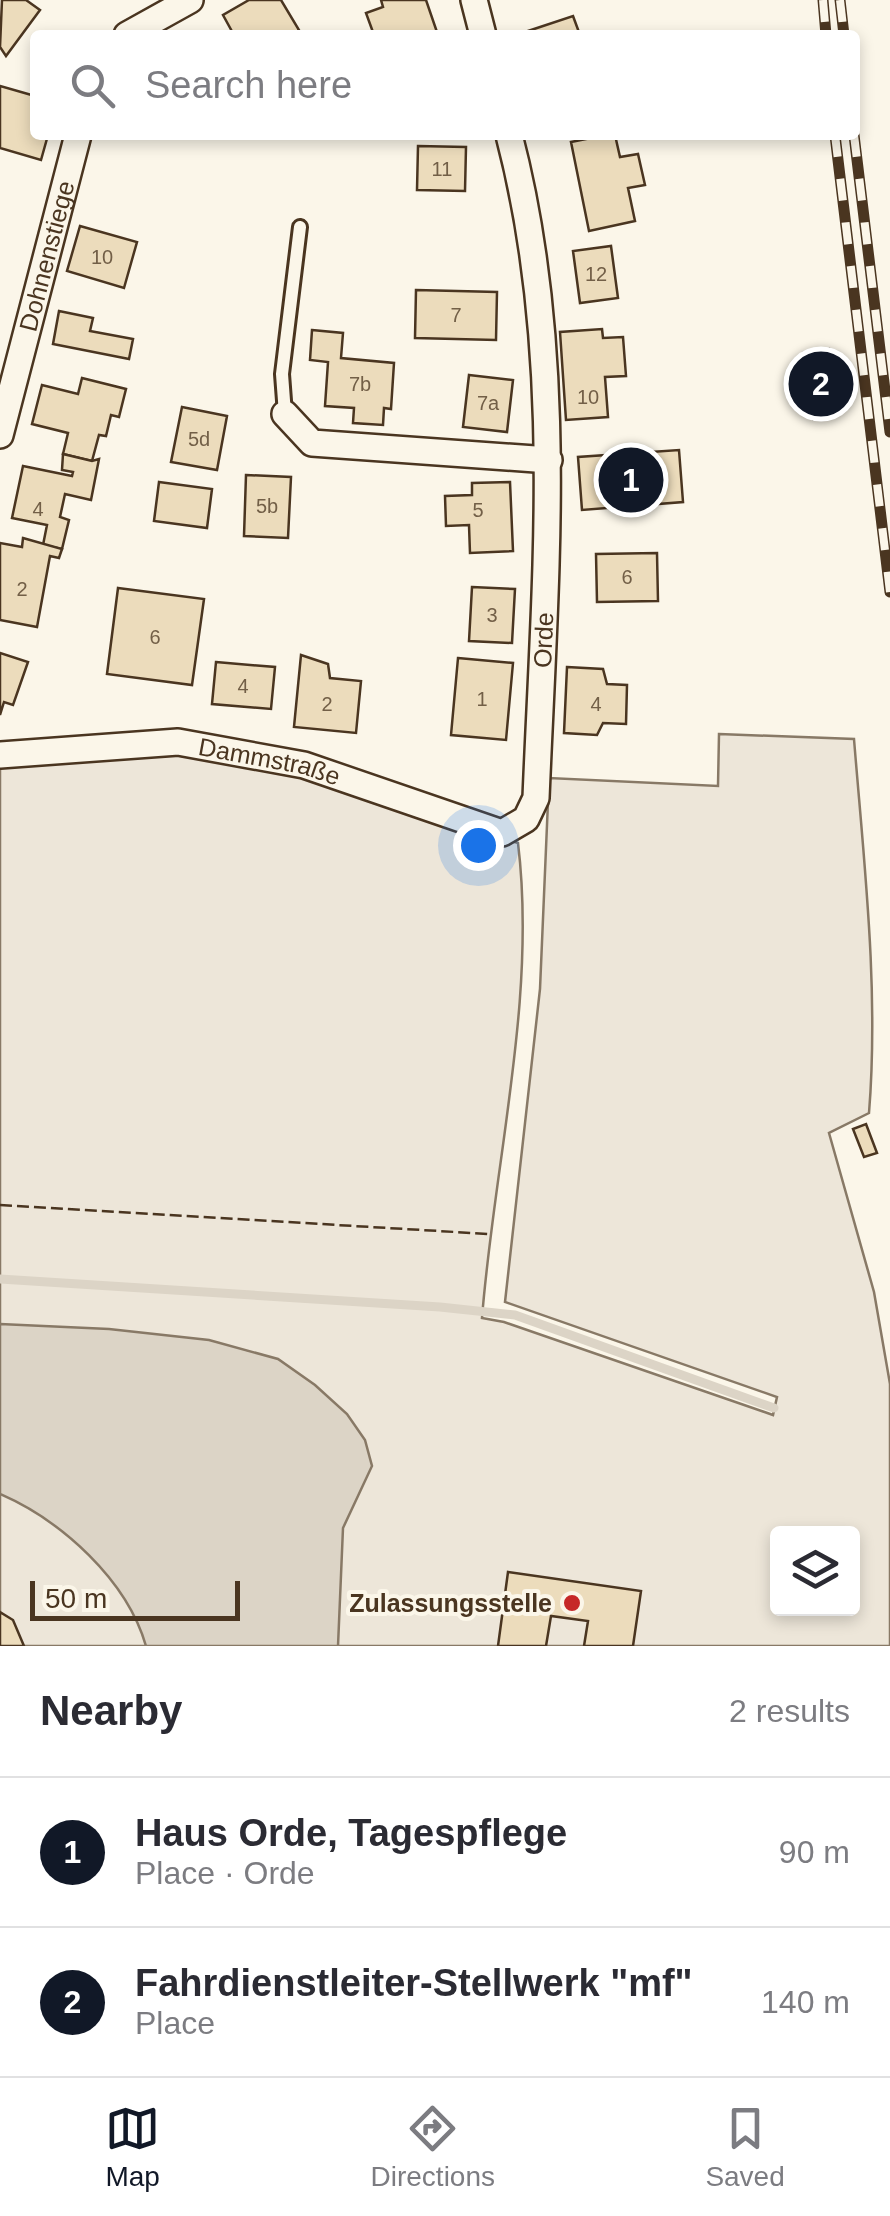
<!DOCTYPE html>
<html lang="en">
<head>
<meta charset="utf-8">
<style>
	:root { --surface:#fff; --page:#f2f2f3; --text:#2b2b33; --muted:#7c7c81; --line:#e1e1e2; --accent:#111827 }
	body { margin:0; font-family:Arial,sans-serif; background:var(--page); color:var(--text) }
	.controls { position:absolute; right:30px; bottom:30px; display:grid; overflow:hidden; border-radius:10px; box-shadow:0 5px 15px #0003 }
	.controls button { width:90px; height:90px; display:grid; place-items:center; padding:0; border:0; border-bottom:2px solid var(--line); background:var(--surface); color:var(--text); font:50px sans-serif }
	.scale { position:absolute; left:30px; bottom:25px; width:210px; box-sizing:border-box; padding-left:10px; border:5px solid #4a3520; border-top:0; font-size:28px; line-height:35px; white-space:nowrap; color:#4a3520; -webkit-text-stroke:8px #fbf6e9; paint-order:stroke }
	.you { position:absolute; left:478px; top:845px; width:35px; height:35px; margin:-25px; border:8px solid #fff; border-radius:50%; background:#1a73e8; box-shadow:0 0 0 15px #1a73e833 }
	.badge { display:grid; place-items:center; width:65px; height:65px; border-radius:50%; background:var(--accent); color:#fff; font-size:32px; font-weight:700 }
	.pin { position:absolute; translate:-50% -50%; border:5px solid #fff; box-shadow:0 2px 10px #0006 }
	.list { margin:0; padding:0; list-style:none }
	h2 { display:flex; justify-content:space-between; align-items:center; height:130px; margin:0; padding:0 40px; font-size:42px }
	h2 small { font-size:32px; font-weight:400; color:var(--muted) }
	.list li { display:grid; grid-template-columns:65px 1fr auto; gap:30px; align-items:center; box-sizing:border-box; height:150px; padding:0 40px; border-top:2px solid var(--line) }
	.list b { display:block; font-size:38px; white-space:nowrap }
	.list p { margin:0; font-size:32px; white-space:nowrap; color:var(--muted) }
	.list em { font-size:32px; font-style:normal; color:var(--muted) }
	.icon { flex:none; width:55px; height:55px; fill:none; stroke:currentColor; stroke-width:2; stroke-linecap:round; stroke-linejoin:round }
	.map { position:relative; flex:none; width:890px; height:1646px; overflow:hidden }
	.search { position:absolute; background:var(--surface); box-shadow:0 5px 15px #0003; left:30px; right:30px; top:30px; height:110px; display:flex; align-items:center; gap:25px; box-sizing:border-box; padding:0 35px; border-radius:10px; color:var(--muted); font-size:38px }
	.sheet { height:430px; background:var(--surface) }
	nav { display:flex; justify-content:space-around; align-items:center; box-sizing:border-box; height:140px; border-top:2px solid var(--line); background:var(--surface); font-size:28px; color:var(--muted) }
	nav a { display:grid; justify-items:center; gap:5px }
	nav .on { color:var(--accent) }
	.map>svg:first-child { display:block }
</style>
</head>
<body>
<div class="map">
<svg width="890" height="1646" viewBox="0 0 890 1646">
	<rect width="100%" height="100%" fill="#fbf6e9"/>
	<path fill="#ede6d9" stroke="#887966" stroke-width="2.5" fill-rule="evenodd" d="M719,734L854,739C864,863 879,989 869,1113L829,1133L874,1292L890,1384V1646H0V765L176,755L303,776L518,843C537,998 494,1163 482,1318L504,1322L773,1415L777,1397L505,1302L540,989L549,778L718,786ZM778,1534H852V1608H778Z"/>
	<path fill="#dcd4c6" stroke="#887966" stroke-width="2.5" d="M0,1324L109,1329L209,1340L278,1359L315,1385L347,1414L365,1440L372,1466L343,1528L338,1646H146C127,1580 62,1521 0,1494Z"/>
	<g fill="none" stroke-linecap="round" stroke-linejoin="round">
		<path stroke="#dcd4c6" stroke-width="9" d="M0,1279L440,1307L515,1315L774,1408"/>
	</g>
	<g fill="#ecdcbc" stroke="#4a3520" stroke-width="2.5">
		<path d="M2,0H26L40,10L6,56L0,47Z"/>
		<path d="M249,0H281L299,30L291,35H234L223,15Z"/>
		<path d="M381,0H426L438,35H374L366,13L383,7Z"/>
		<path d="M573,16L580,35H527L525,32Z"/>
		<path d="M0,86L35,96V135H48L41,160L0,148Z"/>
		<path d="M606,135H615L620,157L638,154L645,185L628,188L635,221L589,231L571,142Z"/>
		<path d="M418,146L466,147L465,191L417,190Z"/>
		<path d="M80,226L137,242L124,288L67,271Z"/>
		<path d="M611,246L618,298L580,303L573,251Z"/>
		<path d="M416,290L497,292L496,340L415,338Z"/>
		<path d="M59,311L93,318L90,331L133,339L129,359L53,344Z"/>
		<path d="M602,329L603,338L623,337L626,376L605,377L608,417L566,420L560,332Z"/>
		<path d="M312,330L343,333L341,358L394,363L391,409L384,408L383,425L353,423L354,408L325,406L328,362L310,360Z"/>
		<path d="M829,349L838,415L813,419L803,353Z"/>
		<path d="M469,375L513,380L507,432L463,427Z"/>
		<path d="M82,378L126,389L119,417L111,415L106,436L99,435L92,461L63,454L68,433L32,424L42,385L78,394Z"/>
		<path d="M182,407L227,416L217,470L171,462Z"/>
		<path d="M679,450L683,502L582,510L578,457Z"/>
		<path d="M63,454L92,461L99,459L91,500L65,494L60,517L69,520L62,549L43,545L47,525L12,518L23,466L72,476L73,472L62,470Z"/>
		<path d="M246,475L291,477L288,538L244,536Z"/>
		<path d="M159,482L212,489L207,528L154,521Z"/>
		<path d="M510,482L513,551L470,553L469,525L446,526L445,496L472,495V483Z"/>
		<path d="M23,538L62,549L59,558L50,556L37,627L0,620V543L22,547Z"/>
		<path d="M657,553L658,601L597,602L596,554Z"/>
		<path d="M472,587L515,589L512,643L469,641Z"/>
		<path d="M118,588L204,599L192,685L107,674Z"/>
		<path d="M0,653L28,662L13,705L4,702L0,715Z"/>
		<path d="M301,655L328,664L330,678L361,681L356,733L294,727Z"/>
		<path d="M458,658L513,663L506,740L451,735Z"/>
		<path d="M216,662L275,667L271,709L212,704Z"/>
		<path d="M567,667L603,669L607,684L627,685L626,724L603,723L597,735L564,733Z"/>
		<path d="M866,1124L877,1153L864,1157L853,1129Z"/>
		<path d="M508,1572L641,1591L633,1646H584L588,1621L551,1616L546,1646H498Z"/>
		<path d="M0,1612L13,1620L24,1646H0Z"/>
	</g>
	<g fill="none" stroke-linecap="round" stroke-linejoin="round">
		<defs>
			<path id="lane" d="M285,414L282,374L300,227"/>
			<g id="street">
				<path d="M474,0L483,35"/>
				<path d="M127,35L190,0"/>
				<path d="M285,414L312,443L549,460"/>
				<path id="s1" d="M0,435L78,135"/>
				<path id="s2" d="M0,755L178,742L304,765L502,833L526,819L536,798C545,577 566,352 509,135"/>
			</g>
		</defs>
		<use href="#lane" stroke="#4a3520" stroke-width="18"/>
		<use href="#street" stroke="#4a3520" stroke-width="30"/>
		<use href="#lane" stroke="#fbf6e9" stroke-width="12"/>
		<use href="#street" stroke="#fbf6e9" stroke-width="25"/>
		<defs>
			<g id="rail">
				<path d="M823,0L826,35"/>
				<path d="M840,0L844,35"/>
				<path d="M835,135L890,592"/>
				<path d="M854,135L890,432"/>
			</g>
		</defs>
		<use href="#rail" stroke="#4a3520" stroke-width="11"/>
		<use href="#rail" stroke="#fbf6e9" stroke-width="8" stroke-dasharray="22" stroke-linecap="butt"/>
		<path stroke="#4a3520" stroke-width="2.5" stroke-dasharray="12 5" stroke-linecap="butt" d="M0,1205L489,1234"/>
	</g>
	<circle fill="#c62828" stroke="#fbf6e9" stroke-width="4" cx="572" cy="1603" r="10"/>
	<g text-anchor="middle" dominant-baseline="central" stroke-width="8" stroke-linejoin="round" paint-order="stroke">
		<g font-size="20" fill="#725f47">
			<text x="442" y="169">11</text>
			<text x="102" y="257">10</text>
			<text x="596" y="274">12</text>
			<text x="456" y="315">7</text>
			<text x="360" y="384">7b</text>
			<text x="588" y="397">10</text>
			<text x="488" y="403">7a</text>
			<text x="199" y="439">5d</text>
			<text x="267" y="506">5b</text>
			<text x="38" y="509">4</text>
			<text x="478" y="510">5</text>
			<text x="627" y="577">6</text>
			<text x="22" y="589">2</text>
			<text x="492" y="615">3</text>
			<text x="155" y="637">6</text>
			<text x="243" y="686">4</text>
			<text x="482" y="699">1</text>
			<text x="327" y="704">2</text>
			<text x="596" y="704">4</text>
		</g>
		<g font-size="25" fill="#4a3520" stroke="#fbf6e9">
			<text stroke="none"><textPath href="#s1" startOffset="185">Dohnenstiege</textPath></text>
			<text stroke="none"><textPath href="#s2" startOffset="725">Orde</textPath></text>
			<text stroke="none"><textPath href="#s2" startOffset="272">Dammstraße</textPath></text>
		</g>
		<g font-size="25" font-weight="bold" fill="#4a3520" stroke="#fbf6e9" text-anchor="end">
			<text x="552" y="1603">Zulassungsstelle</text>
		</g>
	</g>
</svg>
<div class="controls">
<button><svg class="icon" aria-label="layers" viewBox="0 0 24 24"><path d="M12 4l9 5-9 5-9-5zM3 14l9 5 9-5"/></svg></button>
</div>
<div class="scale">50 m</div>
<div class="you"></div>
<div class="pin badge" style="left:631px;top:480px">1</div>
<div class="pin badge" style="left:821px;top:384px">2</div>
<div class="search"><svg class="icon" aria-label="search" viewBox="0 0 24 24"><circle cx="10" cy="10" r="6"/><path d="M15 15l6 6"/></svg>Search here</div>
</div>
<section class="sheet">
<h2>Nearby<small>2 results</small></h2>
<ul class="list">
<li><span class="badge">1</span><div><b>Haus Orde, Tagespflege</b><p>Place · Orde</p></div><em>90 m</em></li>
<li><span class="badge">2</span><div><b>Fahrdienstleiter-Stellwerk &quot;mf&quot;</b><p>Place</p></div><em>140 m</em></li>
</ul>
</section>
<nav>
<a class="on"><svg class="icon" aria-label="map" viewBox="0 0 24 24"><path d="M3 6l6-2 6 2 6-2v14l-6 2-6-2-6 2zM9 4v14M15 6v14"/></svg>Map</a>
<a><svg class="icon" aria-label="directions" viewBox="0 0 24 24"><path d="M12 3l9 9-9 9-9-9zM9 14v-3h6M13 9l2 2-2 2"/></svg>Directions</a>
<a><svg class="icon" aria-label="saved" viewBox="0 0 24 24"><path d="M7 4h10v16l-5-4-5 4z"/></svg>Saved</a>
</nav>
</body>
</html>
